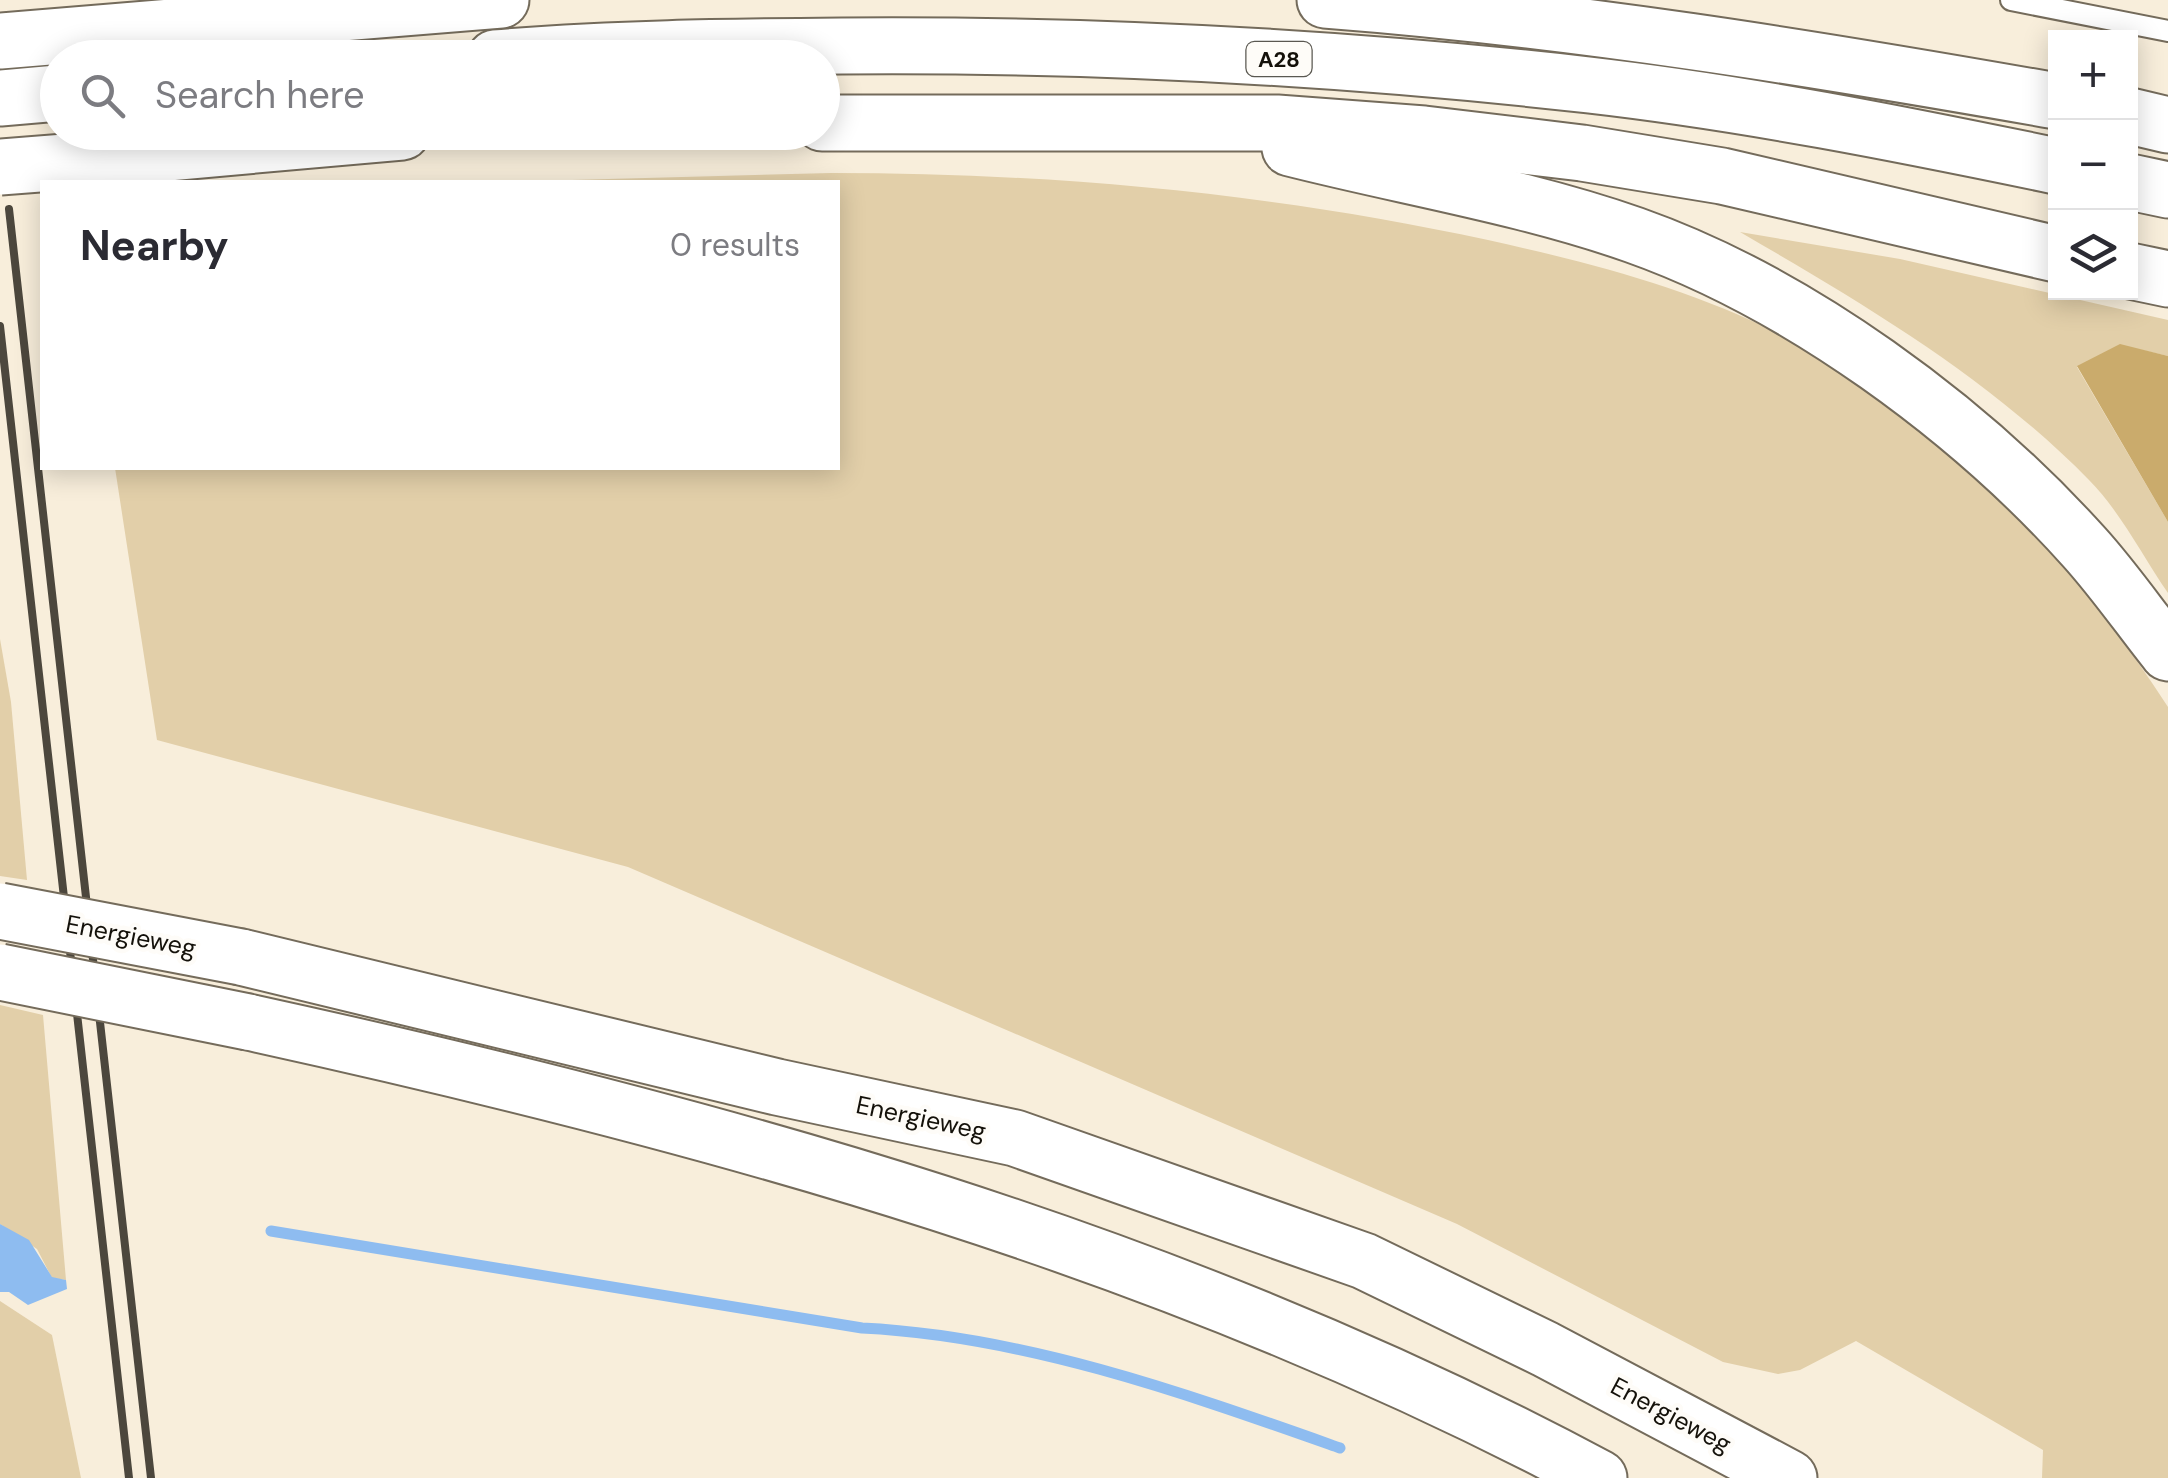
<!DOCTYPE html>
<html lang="en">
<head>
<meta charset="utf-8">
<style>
	:root { --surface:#fff; --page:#f2f2f3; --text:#2b2b33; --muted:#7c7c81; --line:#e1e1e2 }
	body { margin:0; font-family:"DM Sans",sans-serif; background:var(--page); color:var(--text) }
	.controls { position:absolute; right:30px; top:30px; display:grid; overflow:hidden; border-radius:0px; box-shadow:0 5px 25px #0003 }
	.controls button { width:90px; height:90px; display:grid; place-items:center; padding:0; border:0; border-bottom:2px solid var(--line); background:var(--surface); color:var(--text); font:50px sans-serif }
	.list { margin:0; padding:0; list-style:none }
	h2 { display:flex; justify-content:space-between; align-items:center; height:130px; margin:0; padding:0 40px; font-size:42px }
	h2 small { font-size:32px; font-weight:400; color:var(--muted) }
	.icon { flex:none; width:55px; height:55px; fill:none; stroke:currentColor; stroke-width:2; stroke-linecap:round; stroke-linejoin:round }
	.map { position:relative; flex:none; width:2168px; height:1478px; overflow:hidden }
	.search { position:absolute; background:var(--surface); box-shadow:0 5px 25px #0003; left:40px; top:40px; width:800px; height:110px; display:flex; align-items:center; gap:25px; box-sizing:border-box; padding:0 35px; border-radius:55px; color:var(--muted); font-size:38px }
	.panel { position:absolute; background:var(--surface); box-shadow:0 5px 25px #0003; left:40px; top:180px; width:800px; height:290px; border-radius:0px }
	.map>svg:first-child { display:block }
</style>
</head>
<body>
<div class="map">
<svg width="2168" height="1478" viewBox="0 0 2168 1478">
	<rect width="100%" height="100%" fill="#f8eedb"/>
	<g fill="#e2cfa9">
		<path d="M831,173C1052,173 1272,193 1488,240C1614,268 1734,300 1843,370C1977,456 2083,575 2168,707V1478H2042L2043,1450L1856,1341L1800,1370L1778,1374L1723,1362L1457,1224L628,867L157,740L115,468H838V182H497Z"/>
		<path d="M1740,232L1900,259L2168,320V356L2120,345L2077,367L2168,522V593C2143,557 2120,511 2089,480C1988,377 1864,304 1740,232Z"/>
		<path d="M0,639L11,702L27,880L0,876Z"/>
		<path d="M0,1005L43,1015L66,1280L52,1278L37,1249L0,1224Z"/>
		<path d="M0,1301L52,1335L81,1478H0Z"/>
	</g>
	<path fill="#caab6c" d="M2120,344L2168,356V522L2077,366Z"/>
	<path fill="#8ebcf0" d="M0,1224L29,1240L52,1277L66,1280L67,1289L28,1305L9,1292H0Z"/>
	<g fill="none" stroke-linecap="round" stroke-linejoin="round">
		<path stroke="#8ebcf0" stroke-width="11" d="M271,1231L862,1328C1026,1336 1187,1394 1340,1448"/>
		<defs>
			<path id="lane" d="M2011,0L2168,31"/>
			<g id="secondary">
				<path d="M241,957L777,1087L1015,1138L1364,1261L1545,1349L1789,1478"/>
				<path d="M248,1022C714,1124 1176,1251 1599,1478"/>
			</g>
			<g id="highway">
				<path d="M1325,0C1571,19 1812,58 2056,101"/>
				<path d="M0,41L501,0"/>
				<path d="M495,58C611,48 726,47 842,46C1091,44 1341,57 1589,85C1746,103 1902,134 2056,166"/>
				<path d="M0,98L58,93"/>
				<path d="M2130,116L2168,125"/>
				<path d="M822,123H1277L1424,134L1582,153L1722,176L2056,254"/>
				<path d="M1290,148C1404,177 1523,196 1634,235C1798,293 1968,418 2084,547C2114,580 2140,618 2168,653"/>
				<path d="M78,161L402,132"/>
				<path d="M2130,182L2168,190"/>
				<path d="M2130,271L2168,279"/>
			</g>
		</defs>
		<use href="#lane" stroke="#746b5b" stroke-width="24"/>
		<use href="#secondary" stroke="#746b5b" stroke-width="59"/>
		<use href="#highway" stroke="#746b5b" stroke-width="59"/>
		<use href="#lane" stroke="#fff" stroke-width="20"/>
		<use href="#secondary" stroke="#fff" stroke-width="55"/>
		<use href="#highway" stroke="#fff" stroke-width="55"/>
		<g stroke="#4c473d" stroke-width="8">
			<path d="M9,209L151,1478"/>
			<path d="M0,326L129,1478"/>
		</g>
		<defs>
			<g id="secondary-bridge">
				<path d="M0,911L241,957"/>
				<path d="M0,972L248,1022"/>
			</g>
			<path id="highway-bridge" d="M0,167L78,161"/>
		</defs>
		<use href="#secondary-bridge" stroke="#746b5b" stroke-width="59" stroke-linecap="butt"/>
		<use href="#highway-bridge" stroke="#746b5b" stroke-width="59" stroke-linecap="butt"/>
		<use href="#secondary-bridge" stroke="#fff" stroke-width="55"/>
		<use href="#highway-bridge" stroke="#fff" stroke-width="55"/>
	</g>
	<g text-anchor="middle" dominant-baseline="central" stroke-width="9" stroke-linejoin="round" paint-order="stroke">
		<rect fill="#fefcf8" stroke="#5a5851" stroke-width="2.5" x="1246.5" y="42" width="65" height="34" rx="8"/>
		<g font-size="22" font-weight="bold" fill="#14110a">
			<text x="1279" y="59">A28</text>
		</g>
		<g font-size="25" fill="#14110a" stroke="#fefcf8">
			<text transform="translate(131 936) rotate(11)">Energieweg</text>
			<text transform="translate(921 1118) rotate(12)">Energieweg</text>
			<text transform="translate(1671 1415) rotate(28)">Energieweg</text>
		</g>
	</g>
</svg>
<div class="controls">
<button>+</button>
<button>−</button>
<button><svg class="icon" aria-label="layers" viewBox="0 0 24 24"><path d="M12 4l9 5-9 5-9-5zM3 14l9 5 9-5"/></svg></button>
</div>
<div class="search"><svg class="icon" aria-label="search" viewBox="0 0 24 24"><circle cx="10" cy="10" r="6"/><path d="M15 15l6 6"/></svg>Search here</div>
<section class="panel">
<h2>Nearby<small>0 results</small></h2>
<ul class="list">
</ul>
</section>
</div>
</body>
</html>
